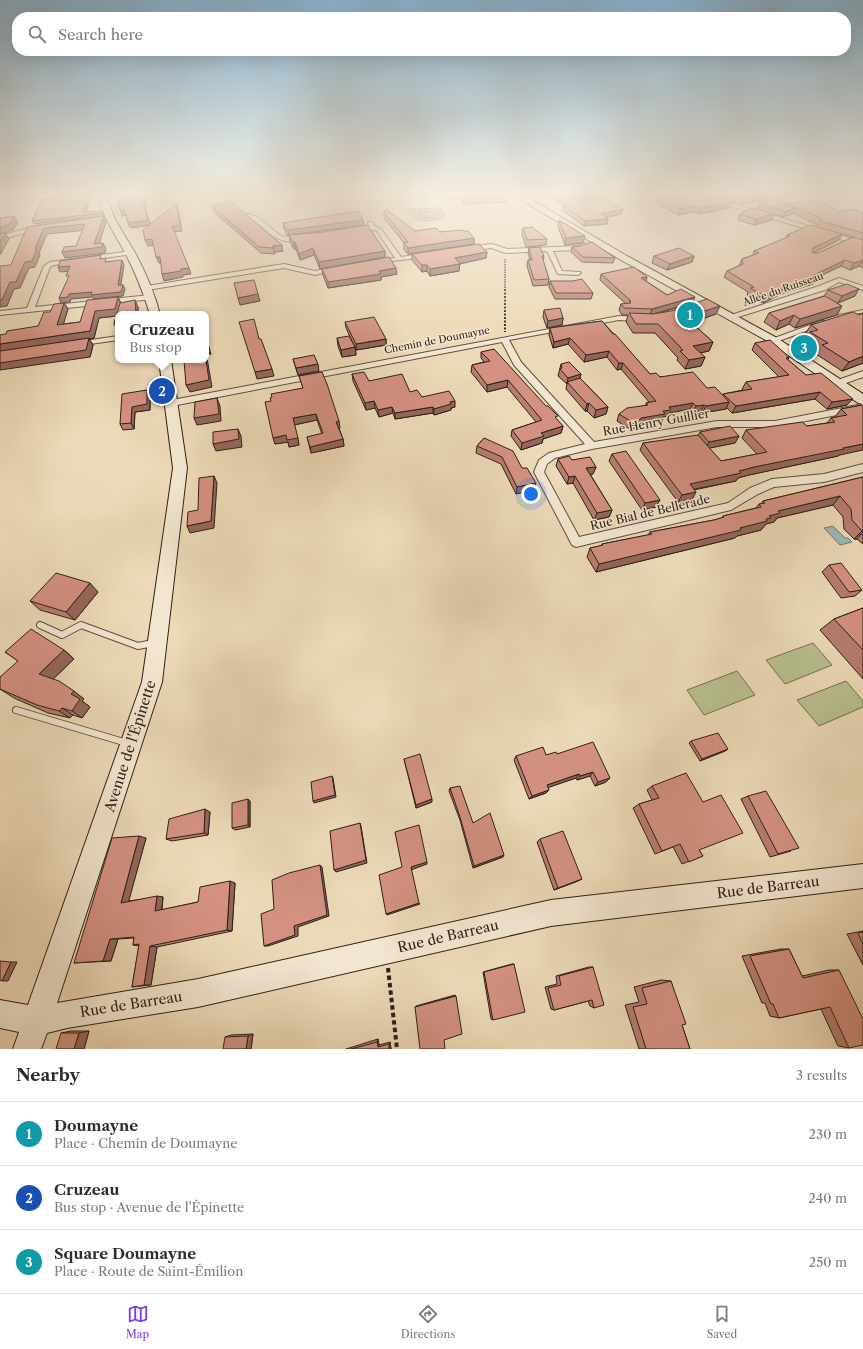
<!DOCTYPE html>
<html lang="en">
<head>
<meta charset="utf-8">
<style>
	:root { --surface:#fff; --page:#f2f2f3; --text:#2b2b33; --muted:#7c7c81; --line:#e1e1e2; --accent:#7c3aed }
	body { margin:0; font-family:"Libre Caslon Text",serif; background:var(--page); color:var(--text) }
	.you { position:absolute; left:531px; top:494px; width:14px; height:14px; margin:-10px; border:3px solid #fff; border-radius:50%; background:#1a73e8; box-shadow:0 0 0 6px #1a73e833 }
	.badge { display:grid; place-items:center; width:26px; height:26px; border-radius:50%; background:var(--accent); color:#fff; font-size:13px; font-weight:700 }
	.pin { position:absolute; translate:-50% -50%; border:2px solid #fff; box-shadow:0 1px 4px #0006 }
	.popup { position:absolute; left:115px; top:311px; width:94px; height:52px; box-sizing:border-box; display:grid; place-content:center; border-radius:8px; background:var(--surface); filter:drop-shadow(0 1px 3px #0005); font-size:13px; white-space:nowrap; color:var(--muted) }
	.popup b { font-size:15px; color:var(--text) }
	.popup::after { content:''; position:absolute; left:50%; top:100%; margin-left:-8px; border:8px solid transparent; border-top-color:var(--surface) }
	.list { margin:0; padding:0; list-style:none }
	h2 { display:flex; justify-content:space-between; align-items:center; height:52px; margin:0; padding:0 16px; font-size:17px }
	h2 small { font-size:13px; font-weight:400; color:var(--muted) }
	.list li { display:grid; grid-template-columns:26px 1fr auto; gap:12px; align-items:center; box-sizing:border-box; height:64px; padding:0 16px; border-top:1px solid var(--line) }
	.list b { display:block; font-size:15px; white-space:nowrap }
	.list p { margin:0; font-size:13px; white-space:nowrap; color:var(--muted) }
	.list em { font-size:13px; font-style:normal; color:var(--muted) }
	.icon { flex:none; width:22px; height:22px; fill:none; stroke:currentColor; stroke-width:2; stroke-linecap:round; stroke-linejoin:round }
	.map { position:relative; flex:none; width:863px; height:1049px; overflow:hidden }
	.search { position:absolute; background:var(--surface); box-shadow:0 4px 16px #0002; left:12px; right:12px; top:12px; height:44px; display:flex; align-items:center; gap:10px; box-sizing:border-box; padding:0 14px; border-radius:16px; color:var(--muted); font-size:15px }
	.sheet { height:244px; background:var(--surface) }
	nav { display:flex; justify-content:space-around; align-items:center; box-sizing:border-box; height:56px; border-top:1px solid var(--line); background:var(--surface); font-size:11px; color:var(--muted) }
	nav a { display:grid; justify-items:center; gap:2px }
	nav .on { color:var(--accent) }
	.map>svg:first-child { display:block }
</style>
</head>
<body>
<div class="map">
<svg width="863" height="1049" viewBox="0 0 863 1049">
	<rect width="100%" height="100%" fill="#ecd9b7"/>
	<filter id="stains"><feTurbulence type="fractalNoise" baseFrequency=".005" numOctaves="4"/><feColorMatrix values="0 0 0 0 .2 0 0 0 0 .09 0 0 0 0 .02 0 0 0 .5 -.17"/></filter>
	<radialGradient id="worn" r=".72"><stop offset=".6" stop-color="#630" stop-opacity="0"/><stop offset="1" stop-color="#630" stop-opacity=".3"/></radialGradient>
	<g fill="#b8bf8e" stroke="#746f54">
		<path d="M813,643L832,665L785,684L766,660Z"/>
		<path d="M737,671L755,695L704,715L687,690Z"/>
		<path d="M846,681L863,701V707L819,726L797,700Z"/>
	</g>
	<g fill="#9cb8b8" stroke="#707b78">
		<path d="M441,208L444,217C432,224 413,222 407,209Z"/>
		<path d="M833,526L845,538H848L852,542L840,545L824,528Z"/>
	</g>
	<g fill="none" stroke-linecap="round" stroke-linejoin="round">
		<path stroke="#666c68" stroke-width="1" d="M421,212H437L439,214L436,218H424L419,215Z"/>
		<defs>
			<g id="lane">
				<path d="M40,625L62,635L81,625L138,646L153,643"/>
				<path d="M16,710L127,743"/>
			</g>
			<g id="street">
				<path d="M643,193H667L664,195L589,201L586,199L589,197Z"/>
				<path d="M687,193H696L863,242V246Z"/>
				<path d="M245,214C260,213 271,231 283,237L303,235L306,237C303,239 299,240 294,241C273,244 263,223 245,216Z"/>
				<path d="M368,222H372L375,226L381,229L401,257L427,253L430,255L427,257L375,263V261L395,258L377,231C368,227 358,235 351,230L369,226Z"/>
				<path d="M40,225L42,226V228L0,240V236Z"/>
				<path d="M585,243L588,245L587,246L578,250L553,251L562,271L580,272L581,273L578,275L558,274L547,251L506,253L491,248L468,251L465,249L468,247L492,244L507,249L577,246Z"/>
				<path d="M131,251L133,252V254L54,265L50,267L35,307L150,295L154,297L153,299L0,315V311L27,308L44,266L50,262Z"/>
				<path d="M284,264L315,271L336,267L339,269L315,275L284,268L147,290L143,288L147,286Z"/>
				<path d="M839,278L863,286V290L839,282L825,290L735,318H729L728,316L819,286Z"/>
				<path d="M863,310V314L842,319L838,317L839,315Z"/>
				<path d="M619,316L642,317L646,319L642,321L619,320L509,340L521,362L594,442L717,421H775L863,404V410L775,427H717L592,449L555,458L547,464L544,472L579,537L728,503L750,488L772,479L824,474L863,464V472L824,482L774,487L758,494L731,510L576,547L572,545L534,472L539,460L549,453L585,444L514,365L502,342L172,406L168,403L172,400Z"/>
				<path d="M821,321H827L828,323L776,342H773L769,340Z"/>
				<path d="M118,336V340L77,346L73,344L77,342Z"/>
				<path d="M863,371V377L838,386L834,383L835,381Z"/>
			</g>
			<g id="secondary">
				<path d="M99,193H107C110,216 123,232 134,251C145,271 154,292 160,314H150C143,292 135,271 124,251C114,231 101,216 99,193Z"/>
				<path d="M510,193H520L627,256L777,338L863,394V404L858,403L769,342L621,260Z"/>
				<path d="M159,360H171L187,468L162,682L57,1003L198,979L551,900L863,864V888L551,926L198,1007L67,1028L47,1033L41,1049H13L19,1032L0,1028V1000L28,1005L142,682L173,468Z"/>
			</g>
		</defs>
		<use href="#lane" stroke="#5e4e40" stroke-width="8"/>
		<use href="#street" stroke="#5e4e40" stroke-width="2"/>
		<use href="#secondary" stroke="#2f1f19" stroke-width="2"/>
		<path stroke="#2f1f19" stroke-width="1.5" stroke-dasharray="1.5 1" stroke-linecap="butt" d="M505,259V290"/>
		<path stroke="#2f1f19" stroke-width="2" stroke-dasharray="2 1.5" stroke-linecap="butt" d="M505,289V332"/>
		<path stroke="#2f1f19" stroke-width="4" stroke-dasharray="4.5 3" stroke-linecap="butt" d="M388,968L397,1049"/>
		<use href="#lane" stroke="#f3e6d0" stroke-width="6"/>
		<use href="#street" fill="#f3e6d0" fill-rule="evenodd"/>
		<use href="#secondary" fill="#f3e6d0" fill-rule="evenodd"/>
	</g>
	<g fill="#b67d70" stroke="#2f1f19" fill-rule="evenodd">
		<path d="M444,193H504L506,197V202L464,204L461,198H446Z"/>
		<path d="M544,193H607L581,196L621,214L606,217L608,219L607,224L584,226L562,210L563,205Z"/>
		<path d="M678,193H767L765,199L742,205L732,202L730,208L698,214L694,212L678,215L656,203L658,198Z"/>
		<path d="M759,204L789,205L790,204L839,212L863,213V268L859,266L850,270L841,266L816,278L813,284L781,294L763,303L747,295L748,292L724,277L727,271L739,266L742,259L753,255L754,251L786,238L787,235L816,226L817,225L793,213L792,214L783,217L774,214L772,220L754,225L738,220L740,214L757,209ZM842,234L853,237L818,253H813L839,240Z"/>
		<path d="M212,206L283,251L274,252L275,254L261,253L214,212Z"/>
		<path d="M384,212L415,231L440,232L464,231L474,238V244L429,251L487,252L486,258L459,264V271L430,276L427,271L422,272L412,260V254H408L404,250V243L384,218Z"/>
		<path d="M363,220L364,225L295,235L385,251V257L320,269L314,255L300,260L296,249H294L290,242L289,235H287L284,228L283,223Z"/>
		<path d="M559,220L583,243L565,245L558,227Z"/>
		<path d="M523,228L547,239L546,245L526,247L522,234Z"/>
		<path d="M580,246L615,258L613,263L582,262L571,252L572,247Z"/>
		<path d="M529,248L544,256L543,261L549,279L548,285L533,286L527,266L528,260H530L528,253Z"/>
		<path d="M654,256H694L692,262L667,270L652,263Z"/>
		<path d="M322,269L397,274L381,277V280L328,288L323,275Z"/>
		<path d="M601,274L647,277L646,281L667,295L692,303L659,313L716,314L702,319L701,322L693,324L713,342L709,351L700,353L705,357L701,366L685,369L677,360L678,358L655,333H633L626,322L628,315H622L619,310L621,304H626L600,280Z"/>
		<path d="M550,281L593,293L591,299H555L549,287Z"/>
		<path d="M828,290L855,296L838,303L837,315L795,328L789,324L776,330L764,322L769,313L824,296Z"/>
		<path d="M118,297L121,303L138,307V314H118V331L114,324L116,316L99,318L94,338L89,339L93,345L90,357L6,334L38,326L50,312L64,303L68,309L63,324L80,322Z"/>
		<path d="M544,310L563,318L562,325L547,328L543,317Z"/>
		<path d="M863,313V363L842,371L816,354L819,350L805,341L808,336L805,334L811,325Z"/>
		<path d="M602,321L650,374L707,388L722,395L723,394L743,390L742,389L746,382L779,377L752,350L755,343L789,357L788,360L806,375L847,405L827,409L815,399L732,413L726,407V409L702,413L701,411L693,413L690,409L669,413L668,416L663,417L662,420L638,424L633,431L617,421L619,414L646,405V403L649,402L621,369L617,370L607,357L584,362L568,344L553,348L549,335L550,328Z"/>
		<path d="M345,322L386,339V345L356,350L346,328Z"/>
		<path d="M337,338L355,347L356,355L342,357L338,346Z"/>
		<path d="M481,352L557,420L563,426L561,433L543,439L542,443L521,450L511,436L512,430L536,422L507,387L487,392L471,372L472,365L484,362L481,358Z"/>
		<path d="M293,359L319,371L298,375Z"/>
		<path d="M561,364L581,374L580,378L608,407L606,414L594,418L587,411H585L566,389L567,384L558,376Z"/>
		<path d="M352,374L369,381L410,392L422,397L455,407L451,408V410L434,415L433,413L395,419L393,413L379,417L375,408L366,410L353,381Z"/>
		<path d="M299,376L340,428H339L343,439L344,446L311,453L307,437L322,434L317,420L294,425L299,445L289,447L288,442L275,444L271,401L303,388Z"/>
		<path d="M150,396V410L135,412L134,429L123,430L120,424Z"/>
		<path d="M862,405L838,456L749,475L738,478L736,481L694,490L692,500L678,502L640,450L643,443L698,436L700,432L739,436L735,443L709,448L721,461L757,454L742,438L746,430L807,426L827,423L831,418L835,417L841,409Z"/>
		<path d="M484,438L534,490L516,494L501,464L476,453L477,446Z"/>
		<path d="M612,454L656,507L642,510L609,461Z"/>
		<path d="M558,459L572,460L596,467L593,474H590L612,510L609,517L594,520L573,483L567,484L556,466Z"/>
		<path d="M863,477V544L857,539H854L844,529L843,517L833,505L777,518L774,522L766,524L761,530L737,536L735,538L596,572L587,557L590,548L601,546L602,544L648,535L650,532L714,520L722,518L723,516L756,508L759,504H761L763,501Z"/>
		<path d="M829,565L862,590L855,596L841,598L822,572Z"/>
		<path d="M98,592L75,620L40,610L30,601Z"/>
		<path d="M863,608V679L820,630L834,619Z"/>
		<path d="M64,650L74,659L53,679L84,699L82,701L90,707L82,718L73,715L70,718L48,713L14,698L0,689L18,661L5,652Z"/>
		<path d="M691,741L728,749L725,751L700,761L689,743Z"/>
		<path d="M557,754L610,778L606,782L595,786L590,776L577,780L576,778L548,787L549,790L546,793L529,799L514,760L516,756L546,755Z"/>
		<path d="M404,759L432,802L416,808Z"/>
		<path d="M652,786L699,850L703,856L682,864L673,847L655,854L633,808L639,804L652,800L647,790Z"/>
		<path d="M450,788L473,823L503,857L473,868L460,820L449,791Z"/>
		<path d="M748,796L791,851L770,857L741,799Z"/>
		<path d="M250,801V827L235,830L232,828Z"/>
		<path d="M210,812L208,835L172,841L166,839Z"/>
		<path d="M146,838L128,901L163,897L162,910L198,902L235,883L232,931L157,947L151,985L132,987L139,946L133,945L134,938L118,939L111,961L74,963Z"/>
		<path d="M540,839L578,881L554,890L537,842Z"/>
		<path d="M863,931V965L847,934Z"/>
		<path d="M781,949H789L802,976L829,970H839L849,1048L838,1046L821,1009L779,1018L770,1016L765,1003H762L742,956Z"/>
		<path d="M512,964H514L493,1020L491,1019L483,972Z"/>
		<path d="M589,967H593L594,1008L590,1006L588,1001L554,1010L551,1009L545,987L557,984L556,976Z"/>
		<path d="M661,980L671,981L682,1025L690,1049H639L625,1005L639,1002L634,987Z"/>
		<path d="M455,995L456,996L415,1007L416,1006Z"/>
		<path d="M71,1031H89L84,1049L61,1033Z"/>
		<path d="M253,1034L251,1049L225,1037L231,1035Z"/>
		<path d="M378,1039L379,1045L390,1042L391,1049H346Z"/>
	</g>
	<g fill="#94665b" stroke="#2f1f19">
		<path d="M90,193H92L85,215L102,213L104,216L34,224L32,221L83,212Z"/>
		<path d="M144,193H149V198H146V211L151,225L131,228L130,226H129L127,220Z"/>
		<path d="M580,193H607L581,196L578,199V195Z"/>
		<path d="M767,193L765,199L742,205L744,199Z"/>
		<path d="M733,202L730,208L698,214L700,208Z"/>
		<path d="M176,204L178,209L182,231L174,232L172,226Z"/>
		<path d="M696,206L694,212L678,215L680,209Z"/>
		<path d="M795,208L792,214L783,217L785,211Z"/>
		<path d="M623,209L621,214L600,219L601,214Z"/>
		<path d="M120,210H125L127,215L122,216Z"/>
		<path d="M774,214L772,220L754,225L756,219Z"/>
		<path d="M14,216L18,222L13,230L0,235V228Z"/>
		<path d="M104,216L106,222L98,248L103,243L106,249L105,253L65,258L62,252L94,244Z"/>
		<path d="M608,219L607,224L584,226L585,221Z"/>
		<path d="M363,220L364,225L289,235L288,230Z"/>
		<path d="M85,224L88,230L47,234L39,253L40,255L35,267L29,268L20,288L14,289L7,306L0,307V300L10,282L25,262L35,249L44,228Z"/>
		<path d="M5,233L9,239L0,255V243Z"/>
		<path d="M842,234L839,240L809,255L813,248Z"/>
		<path d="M585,236L583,243L565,245L566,238Z"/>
		<path d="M474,238V244L408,254V248Z"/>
		<path d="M152,239L154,245L148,246L145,240Z"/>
		<path d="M293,242H295L296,249H294Z"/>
		<path d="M282,245L283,251L274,252L273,246Z"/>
		<path d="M313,248L314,255L300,260L299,254Z"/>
		<path d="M385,251V257L320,269L319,262Z"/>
		<path d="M487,252L486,258L455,265V258Z"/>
		<path d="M694,256L692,262L667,270L670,264Z"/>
		<path d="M156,257H160L162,263H159Z"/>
		<path d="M122,260L124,265L120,290L118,285Z"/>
		<path d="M845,260L841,266L816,278L813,284L781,294L763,303L766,296L812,276Z"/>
		<path d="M863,260L859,266L850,270L854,263Z"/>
		<path d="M460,264L459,271L430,276V269Z"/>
		<path d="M422,265H427V271L422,272Z"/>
		<path d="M70,266L72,271L60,272L58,267Z"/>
		<path d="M189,268L191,274L183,275V277L164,281L162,274L181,269Z"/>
		<path d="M396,268L397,274L381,277V280L328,288V282Z"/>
		<path d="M647,277L645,283L641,278Z"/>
		<path d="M123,285L125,289L123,296L94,299L92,297L71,299L70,302L61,303L59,298L69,294Z"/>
		<path d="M859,289L855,296L838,303L842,296Z"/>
		<path d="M258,294L260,301L240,305L238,298Z"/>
		<path d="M118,297L121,304L118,316L99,318L94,338L89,339L93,345L90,357L0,370V344L90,331L95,311Z"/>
		<path d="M695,297L692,303L650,315L652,309Z"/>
		<path d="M135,300L138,307V314H136Z"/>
		<path d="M64,303L68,309L61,332L57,325Z"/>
		<path d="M720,306L716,314L702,319L701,322L682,326L685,317Z"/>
		<path d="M842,306L837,315L795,328L800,319Z"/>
		<path d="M794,315L789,324L776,330L780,321Z"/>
		<path d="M563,318L562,325L547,328L548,321Z"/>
		<path d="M206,338L211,354L206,355L207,358L212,387L190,392L186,385L206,360Z"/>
		<path d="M570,338L568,344L553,348L554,342Z"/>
		<path d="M386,339V345L356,350V344Z"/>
		<path d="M713,342L709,351L689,355L693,346Z"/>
		<path d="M355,347L356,355L342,357L341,350Z"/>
		<path d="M609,351L607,357L584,362L586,355Z"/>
		<path d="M863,356V363L842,371L849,362Z"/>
		<path d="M705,357L701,366L685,369L689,360Z"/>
		<path d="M619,363H623L621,369L617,370Z"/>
		<path d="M318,364L319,371L298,375L296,368Z"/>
		<path d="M272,369L274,376L257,379L255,372Z"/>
		<path d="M581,374L579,381L567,382V384L568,378Z"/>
		<path d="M508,380L507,387L487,392V385Z"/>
		<path d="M147,390L150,396V410L135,412L134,429L131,423L132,407Z"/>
		<path d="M820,392L815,399L732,413L736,406Z"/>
		<path d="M217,398L220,406L221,421L197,425L194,418Z"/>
		<path d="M853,399L847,405L827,409L832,402Z"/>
		<path d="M374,401L375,408L366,410L365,403Z"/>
		<path d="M455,401V407L451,408V410L434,415V409L450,402Z"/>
		<path d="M729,402L726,409L702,413L706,406Z"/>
		<path d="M589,403L587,411H585L587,404Z"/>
		<path d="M693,403L690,409L669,413L668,416L663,417L662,420L638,424L633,431L635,424L641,418L663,411L669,407Z"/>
		<path d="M704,405L701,411L693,413L696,406Z"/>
		<path d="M392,407L393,413L379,417L378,410Z"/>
		<path d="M433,407V413L395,419V413Z"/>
		<path d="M608,407L606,414L594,418L596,410Z"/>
		<path d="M316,414L317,420L294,425L293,418Z"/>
		<path d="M339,421L340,428H337L336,422Z"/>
		<path d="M563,426L561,433L543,439L542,443L521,450L522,443L541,433Z"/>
		<path d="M238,429L241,436L242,447L216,451L213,444Z"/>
		<path d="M286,435L298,438L299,445L289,447L288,442L275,444L273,438Z"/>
		<path d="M739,436L735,443L705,449L709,442Z"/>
		<path d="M343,439L344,446L311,453L310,447Z"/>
		<path d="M863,444V450L840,455L838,456L749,475L738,478L736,481L685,491L690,484L754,467L843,448Z"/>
		<path d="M596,467L593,474L584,475L586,468Z"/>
		<path d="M214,476L217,483L214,528L190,533L187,526L211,521Z"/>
		<path d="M575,476L573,483L567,484L569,477Z"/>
		<path d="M536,483L534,490L516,494L517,487Z"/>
		<path d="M696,492L692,500L678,502L682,495Z"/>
		<path d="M840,496L833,505L777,518L774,522L766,524L761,530L737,536L735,538L596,572L599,564L740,528L766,519L778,511Z"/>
		<path d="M660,500L656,507L642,510L645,503Z"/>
		<path d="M612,510L609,517L594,520L597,513Z"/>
		<path d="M862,531H863V532L857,539H854Z"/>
		<path d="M90,583L98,592L75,620L66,612Z"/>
		<path d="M64,650L74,659L50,682L39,674Z"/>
		<path d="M74,691L84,699L82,701L90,707L82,718L72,711L71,694Z"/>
		<path d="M62,708L73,715L70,718L59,711Z"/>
		<path d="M728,749L725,751L700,761L702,759Z"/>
		<path d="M593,772L590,776L577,780L580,776Z"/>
		<path d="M579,774L576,778L544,789L547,785Z"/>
		<path d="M332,776L333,778L336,797L314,803L313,801Z"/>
		<path d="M610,778L606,782L595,786L598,782Z"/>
		<path d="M549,790L546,793L529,799L532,796Z"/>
		<path d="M248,799L250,801V827L248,825Z"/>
		<path d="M432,799V802L416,808V805Z"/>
		<path d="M205,809L210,812L208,835L204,833Z"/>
		<path d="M360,823L361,826L367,863L336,872L334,870Z"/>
		<path d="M139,836L146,838L128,904L121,903Z"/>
		<path d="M504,855L503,857L473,868L474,866Z"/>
		<path d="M427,862V864L411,870V867Z"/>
		<path d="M320,865L322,867L329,916L298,927V936L268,946H264L294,926Z"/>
		<path d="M582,879L578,881L554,890L558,888Z"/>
		<path d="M230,881L235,883L232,931L227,930Z"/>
		<path d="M157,896L163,897L161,913L155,911Z"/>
		<path d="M419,903L420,904L387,915L386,914Z"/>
		<path d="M110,939H118L111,961H103Z"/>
		<path d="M150,946L157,947L151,985H144Z"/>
		<path d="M11,962H17L8,981H2Z"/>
		<path d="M89,1031L84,1049H74L79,1033Z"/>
		<path d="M253,1034L251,1049H246L248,1036Z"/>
		<path d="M378,1039L379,1045L378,1047L377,1042Z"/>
		<path d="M390,1042L391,1049H389V1044Z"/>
	</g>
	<g fill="#d49182" stroke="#2f1f19">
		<path d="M61,193H90L83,212L101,211L102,213L32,221L42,199L59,198Z"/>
		<path d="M115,193H145H144V206L148,220L129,223L128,220H127L125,210H120Z"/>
		<path d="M446,193H504L506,197L464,199L461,193Z"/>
		<path d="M552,193H580L578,195L582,197L601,196L623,209L601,214L608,219L585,221L563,205L569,204Z"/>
		<path d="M678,193H702L733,202L700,208L696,206L680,209L658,198Z"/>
		<path d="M722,193H767L744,199Z"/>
		<path d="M773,196L795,208L785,211L759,204Z"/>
		<path d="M817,200L839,212L853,209L863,213V233L820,221L822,219L790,204Z"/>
		<path d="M230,201L282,245L273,246V248L259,247L212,206Z"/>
		<path d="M176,204L180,225L172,226L189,268L181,269V271L162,274L160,257H156L152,239L145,240L143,230Z"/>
		<path d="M752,208L774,214L756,219L740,214Z"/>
		<path d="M386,209L415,231L436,228L440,232L462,230L464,231H468L474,238L408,248L404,243L408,242L384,212Z"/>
		<path d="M358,211L363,220L288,230L286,229L283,223Z"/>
		<path d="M14,216L10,224L0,228V218Z"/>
		<path d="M104,216L94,244L103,243L102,247L62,252L64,247L76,246L85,224L44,228L35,249H37L32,261L25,262L16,282H10L2,300H0V266L11,265L27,227Z"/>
		<path d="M559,220L585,236L566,238Z"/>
		<path d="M367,225L385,251L319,262L313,248L299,254L295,242H293L289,235L324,232Z"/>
		<path d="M810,225L842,234L813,248L812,252L813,253H818L853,237L863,240V248H862H863V260L854,263L845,260L812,276L817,278L785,288L766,296L750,288L754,287L727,271L743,264L742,259L759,253L754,251L790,236L787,235Z"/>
		<path d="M532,227L547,239L527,240L523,228Z"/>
		<path d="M5,233L0,243V234Z"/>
		<path d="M592,242L615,258L583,257L572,247L580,246Z"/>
		<path d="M479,244L487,252L455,258L460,264L430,269L427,265H422L412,254Z"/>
		<path d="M540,247L544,256H542L549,279L534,280L528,260H532L529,248Z"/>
		<path d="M679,248L694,256L670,264L654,256Z"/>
		<path d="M101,255L100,259L106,258L105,262L122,260L118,285H123L121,292L91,295L92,292L69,294L68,297L59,298L69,276H66L70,266L58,267L60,261Z"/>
		<path d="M389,257L396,268L379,271L381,274L328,282L322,269Z"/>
		<path d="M634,267L647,277L641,278L667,295L681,289L695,297L652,309L624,308L621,304L631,303L629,301H631L601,274Z"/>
		<path d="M582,279L593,293H556L550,281H573Z"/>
		<path d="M254,280L258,294L238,298L234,283Z"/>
		<path d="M847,284L859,289L842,296L828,290Z"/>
		<path d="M825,296L842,306L800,319L794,315L780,321L769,313Z"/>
		<path d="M118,297L115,309L95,311L90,331L0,344V335L6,334L7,331L38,326L44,312H50L54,304L64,303L57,325L80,322L87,300Z"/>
		<path d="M707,299L720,306L702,312L704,314L685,317L713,342L693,346L705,357L689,360L680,351L683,350L658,324H636L629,313L653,314L671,311Z"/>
		<path d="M135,300L136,314H118V326L114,324L120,303Z"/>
		<path d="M560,308L563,318L548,321L544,310Z"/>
		<path d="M853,312L859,315L863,313V356L849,362L822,345L828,343L810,332L818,330L811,325Z"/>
		<path d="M374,317L386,339L356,344L345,322Z"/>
		<path d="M254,319L259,339H261L272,369L255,372L239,322Z"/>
		<path d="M602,321L613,334H615L650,374L656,373L660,377L693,372L707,388L715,387L729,402L706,406L704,405L696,406L693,403L669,407L671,410L663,411L665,414L641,418L635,424L619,414L627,408L648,405L646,403L656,401L623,363H619L609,351L586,355L570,338L554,342L550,328Z"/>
		<path d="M349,336L355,347L341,350L337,338Z"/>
		<path d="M89,338L86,350L0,363V351Z"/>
		<path d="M206,339L209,348L206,349Z"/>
		<path d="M770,340L789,357L786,358L806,375L821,373L853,399L832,402L820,392L736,406L723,394L752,389L746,382L789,375L755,343Z"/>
		<path d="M494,349L546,406H548L558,416L555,417L563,426L541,433L544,436L522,443L512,430L542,420L508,380L487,385L472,365L490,361L481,352Z"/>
		<path d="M314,355L318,364L296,368L293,359Z"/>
		<path d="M184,360H206L209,380L186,385Z"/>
		<path d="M569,362L581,374L568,378L560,369L562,368L561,364Z"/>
		<path d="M322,372L327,384L339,421L336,422L343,439L310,447L307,437L323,433L316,414L293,418L298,438L287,440L286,435L273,438L265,402L271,401L270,398L272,397L271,394L303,388L299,376Z"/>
		<path d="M364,372L369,381L402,374L410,392L417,390L422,397L449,391L455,401L450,402L451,404L434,409L433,407L395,413L392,407L378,410L374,401L365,403L352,374Z"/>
		<path d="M580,378L608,407L596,410L589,403L587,404L567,382Z"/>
		<path d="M147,390V404L132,407L131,423L120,424L122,394Z"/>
		<path d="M217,398L219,414L194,418L195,402Z"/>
		<path d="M862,405L863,406V444L843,448L844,449L754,467L739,471L741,473L690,484L696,492L682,495L643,443L698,435L721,461L767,452L746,430L802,422L807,426L835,422L831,418L847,415L841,409Z"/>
		<path d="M730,426L739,436L709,442L700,432Z"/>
		<path d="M238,429L239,439L213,444V432Z"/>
		<path d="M484,438L513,451L522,468H527L536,483L517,487L502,457L477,446Z"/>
		<path d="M626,451L660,500L645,503L612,454Z"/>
		<path d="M569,456L572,460L590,457L596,467L586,468L612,510L597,513L575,476L569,477L558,459Z"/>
		<path d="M214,476L211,521L187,526L188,512L198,510L199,478Z"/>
		<path d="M863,477V531H862L852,520L851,509L840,496L778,511L780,513L769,516L771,518L766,519L767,521L740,528L741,530L599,564L590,548L603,545L602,544L652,534L650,532L714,520L724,517L723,516L761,507L759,504L765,503L763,501Z"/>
		<path d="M841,563L862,590L849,592L829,565Z"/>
		<path d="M56,573L90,583L66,612L30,601Z"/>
		<path d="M863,608V650L834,619Z"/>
		<path d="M31,629L64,650L39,674L59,681L74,691L71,694L80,699L72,711L62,708L59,711L37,705L0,689V677L18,661L5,652Z"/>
		<path d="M718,733L728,749L702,759L691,741Z"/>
		<path d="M593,742L610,778L598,782L593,772L580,776L579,774L547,785L549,790L532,796L516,756L543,747L546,755L556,752L557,754Z"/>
		<path d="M420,754L432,799L416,805L404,759Z"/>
		<path d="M686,773L703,802L721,795L743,833L699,850L703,856L689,862L680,844L662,851L639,804L659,798L652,786Z"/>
		<path d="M332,776L335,795L313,801L311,782Z"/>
		<path d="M460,786L473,823L490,813L504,855L474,866L460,817L450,788Z"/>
		<path d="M766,791L799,848L778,854L748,796Z"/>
		<path d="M248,799V825L232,828V803Z"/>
		<path d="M205,809L204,833L166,839L169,819Z"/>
		<path d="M360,823L366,860L334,870L330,831Z"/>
		<path d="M419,825L427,862L411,867L419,903L386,914L379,875L402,867L395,832Z"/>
		<path d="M563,831L582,879L558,888L540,839Z"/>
		<path d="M139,836L121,903L157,896L155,911L198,902L200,887L230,881L227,930L150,946L144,985L132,987L139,944L133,945L134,937L110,939L103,961L74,963L112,838Z"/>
		<path d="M320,865L327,915L294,926L295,935L264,946L261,914L274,909L272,880L289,873Z"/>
		<path d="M863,932V944L858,933Z"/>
		<path d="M789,949L803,978L839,970L863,1019V1045L849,1048L830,1007L779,1018L773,1004H771L750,956Z"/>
		<path d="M0,961L11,962L2,981L0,980Z"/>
		<path d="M514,964L525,1012L493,1020L484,972Z"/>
		<path d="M593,967L604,1005L594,1008L592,1000L554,1010L548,988L561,985L559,976Z"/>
		<path d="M671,981L686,1024L682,1025L690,1049H646L633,1007L647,1004L642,988Z"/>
		<path d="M456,996L462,1034L444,1040L445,1049H420L415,1007Z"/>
		<path d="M61,1033H79L74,1049H56Z"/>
		<path d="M248,1036L246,1049H223L225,1037Z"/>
		<path d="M377,1042L378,1047L389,1044V1049H351Z"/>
	</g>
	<linearGradient id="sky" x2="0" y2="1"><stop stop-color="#89b6d5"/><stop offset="0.57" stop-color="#f6eedf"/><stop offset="1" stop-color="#f6eedf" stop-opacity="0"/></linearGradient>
	<rect width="863" height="340" fill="url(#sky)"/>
	<g text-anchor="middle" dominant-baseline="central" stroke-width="3" stroke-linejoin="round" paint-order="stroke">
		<g font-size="10" fill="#2f1f19" stroke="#f3e6d0">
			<text transform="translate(783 289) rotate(-19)">Allée du Ruisseau</text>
			<text transform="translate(437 340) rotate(-11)">Chemin de Doumayne</text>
		</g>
		<g font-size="12" fill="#2f1f19" stroke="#f3e6d0">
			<text transform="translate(656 422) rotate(-10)">Rue Henry Guillier</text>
			<text transform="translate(650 512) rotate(-13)">Rue Bial de Bellerade</text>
		</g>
		<g font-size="14" fill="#2f1f19" stroke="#f3e6d0">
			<text transform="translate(130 746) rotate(-72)">Avenue de l'Épinette</text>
			<text transform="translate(768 887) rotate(-7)">Rue de Barreau</text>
			<text transform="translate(448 936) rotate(-13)">Rue de Barreau</text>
			<text transform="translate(131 1004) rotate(-9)">Rue de Barreau</text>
		</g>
	</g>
	<rect width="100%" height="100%" filter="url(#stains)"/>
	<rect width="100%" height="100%" fill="url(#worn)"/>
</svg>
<div class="you"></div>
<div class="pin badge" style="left:690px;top:315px;background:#0f9aa8">1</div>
<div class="pin badge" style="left:162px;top:391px;background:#1a4fb4">2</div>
<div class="popup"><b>Cruzeau</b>Bus stop</div>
<div class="pin badge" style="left:804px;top:348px;background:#0f9aa8">3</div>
<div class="search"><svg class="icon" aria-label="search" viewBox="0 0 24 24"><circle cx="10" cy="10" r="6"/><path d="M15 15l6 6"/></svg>Search here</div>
</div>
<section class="sheet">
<h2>Nearby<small>3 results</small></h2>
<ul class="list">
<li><span class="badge" style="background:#0f9aa8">1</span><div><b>Doumayne</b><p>Place · Chemin de Doumayne</p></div><em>230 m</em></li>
<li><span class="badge" style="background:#1a4fb4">2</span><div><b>Cruzeau</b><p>Bus stop · Avenue de l'Épinette</p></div><em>240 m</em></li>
<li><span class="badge" style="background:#0f9aa8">3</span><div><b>Square Doumayne</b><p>Place · Route de Saint-Émilion</p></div><em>250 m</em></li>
</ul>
</section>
<nav>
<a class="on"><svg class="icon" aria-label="map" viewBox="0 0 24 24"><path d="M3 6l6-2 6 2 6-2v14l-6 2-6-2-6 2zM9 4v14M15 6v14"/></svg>Map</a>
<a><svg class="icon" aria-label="directions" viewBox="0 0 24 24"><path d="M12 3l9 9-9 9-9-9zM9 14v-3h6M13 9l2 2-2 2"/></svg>Directions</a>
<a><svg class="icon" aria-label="saved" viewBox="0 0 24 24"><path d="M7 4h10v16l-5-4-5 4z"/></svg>Saved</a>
</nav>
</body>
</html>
